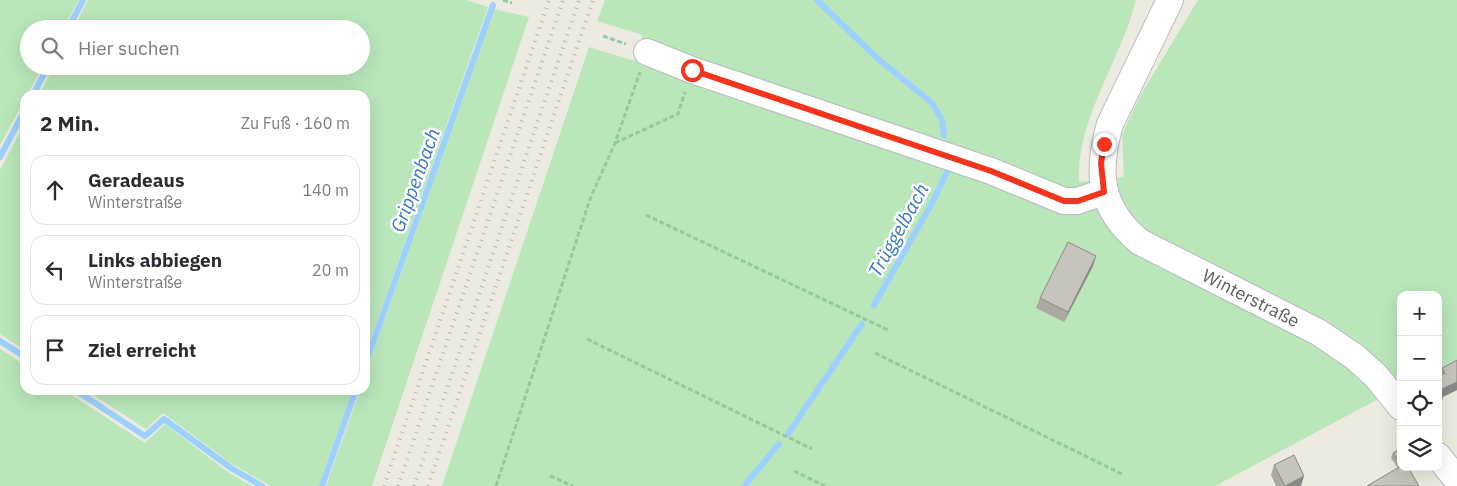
<!DOCTYPE html>
<html lang="de">
<head>
<meta charset="utf-8">
<style>
	:root { --surface:#fff; --page:#f7f7f7; --text:#2b2b33; --muted:#7c7c81; --line:#e1e1e2 }
	body { margin:0; font-family:"IBM Plex Sans",sans-serif; background:var(--page); color:var(--text) }
	.controls { position:absolute; right:15px; bottom:15px; display:grid; overflow:hidden; border-radius:10px; box-shadow:0 5px 20px #0002 }
	.controls button { width:45px; height:45px; display:grid; place-items:center; padding:0; border:0; border-bottom:1px solid var(--line); background:var(--surface); color:var(--text); font:25px sans-serif }
	.stop { position:absolute; width:15px; height:15px; margin:-11px; border:4px solid #f4341d; border-radius:50%; background:#fff }
	.stop.end { background:#f4341d; border-color:#fff; box-shadow:0 1px 5px #0008 }
	.list { margin:0; padding:0; list-style:none }
	h2 { display:flex; justify-content:space-between; align-items:center; height:65px; margin:0; padding:0 20px; font-size:21px }
	h2 small { font-size:16px; font-weight:400; color:var(--muted) }
	.list li { display:grid; grid-template-columns:32px 1fr auto; gap:15px; align-items:center; box-sizing:border-box; height:70px; margin:0 10px 10px; padding:0 10px; border:1px solid var(--line); border-radius:15px }
	.list b { display:block; font-size:19px; white-space:nowrap }
	.list p { margin:0; font-size:16px; white-space:nowrap; color:var(--muted) }
	.list em { font-size:16px; font-style:normal; color:var(--muted) }
	.icon { flex:none; width:28px; height:28px; fill:none; stroke:currentColor; stroke-width:2; stroke-linecap:round; stroke-linejoin:round }
	.map { position:relative; flex:none; width:1457px; height:486px; overflow:hidden }
	.search { position:absolute; background:var(--surface); box-shadow:0 5px 20px #0002; left:20px; top:20px; width:350px; height:55px; display:flex; align-items:center; gap:12px; box-sizing:border-box; padding:0 18px; border-radius:28px; color:var(--muted); font-size:19px }
	.panel { position:absolute; background:var(--surface); box-shadow:0 5px 20px #0002; left:20px; top:90px; width:350px; height:305px; border-radius:15px }
	.map>svg:first-child { display:block }
</style>
</head>
<body>
<div class="map">
<svg width="1457" height="486" viewBox="0 0 1457 486">
	<rect width="100%" height="100%" fill="#edeadf"/>
	<g fill="#b9e7ba">
		<path d="M0,0H79L63,29H29V66H43L27,95H25V99L0,145Z"/>
		<path d="M88,0H466L488,7L365,356V95H39L54,66H361V29H73Z"/>
		<path d="M605,0H1136C1121,61 1076,118 1079,182L1124,177L1122,135L1140,96L1198,0H1457V359L1438,369V295H1401V387L1215,486H442L589,47L634,61L643,35L597,21Z"/>
		<path d="M494,9L529,17L372,486H326L360,390H365V375Z"/>
		<path d="M25,122V350L0,334V170Z"/>
		<path d="M0,349L25,365V390H64L145,443L165,424L229,473L252,486H0Z"/>
		<path d="M86,390H353L319,486H271L232,464L163,413L146,429Z"/>
	</g>
	<g fill="none" stroke-linecap="round" stroke-linejoin="round">
		<g stroke="#9cd1ff" stroke-width="6">
			<path d="M817,0L877,58L932,103L942,120L944,136"/>
			<path d="M68,29L83,0"/>
			<path d="M33,95L48,66"/>
			<path d="M0,157L25,110"/>
			<path d="M874,305L932,203L948,170"/>
			<path d="M0,341L25,357"/>
			<path d="M365,365L493,5"/>
			<path d="M75,390L145,436L164,419L231,468L262,486"/>
			<path d="M788,434L862,324"/>
			<path d="M322,486L356,390"/>
			<path d="M744,486L779,444"/>
		</g>
		<defs>
			<g id="minor">
				<path d="M1170,0L1110,124C1096,173 1099,208 1140,242L1318,332L1355,357L1376,376L1401,407"/>
				<path d="M647,52L692,70L991,171L1064,201H1077L1104,192"/>
				<path d="M1438,456L1457,480"/>
			</g>
		</defs>
		<use href="#minor" stroke="#b7babf" stroke-width="28"/>
		<g stroke="#92c8a2" stroke-width="3" stroke-dasharray="5 2.5" stroke-linecap="butt">
			<path d="M503,0L512,3"/>
			<path d="M603,36L626,44"/>
			<path d="M615,143L678,114L685,92"/>
			<path d="M646,215L890,331"/>
			<path d="M587,339L812,449"/>
			<path d="M875,353L1124,475"/>
			<path d="M794,471L825,486"/>
			<path d="M550,476L573,486"/>
			<path d="M496,486L590,199L615,143L640,72"/>
		</g>
		<use href="#minor" stroke="#fff" stroke-width="26"/>
		<g stroke="#b3b4b4" stroke-width="4" stroke-dasharray="1 6" stroke-linecap="butt">
			<path d="M384,486L549,0"/>
			<path d="M398,486L563,0"/>
			<path d="M414,486L579,0"/>
			<path d="M428,486L593,0"/>
		</g>
	</g>
	<g fill="#aba9a2">
		<path d="M1093,266L1064,322L1036,308L1040,298Z"/>
		<path d="M1457,360V390L1443,397L1440,407L1439,376L1442,368Z"/>
		<path d="M1401,448V467H1413L1409,469L1398,468L1391,458L1393,453Z"/>
		<path d="M1274,465L1301,486H1276L1271,475Z"/>
	</g>
	<g fill="#8b8984">
		<path d="M1096,256L1093,266L1064,322L1068,312Z"/>
		<path d="M1457,382V390L1438,399L1440,390Z"/>
		<path d="M1443,397L1440,407L1438,408V400Z"/>
		<path d="M1304,476L1301,486H1285Z"/>
	</g>
	<g fill="#c7c4bc" stroke="#8b8984">
		<path d="M1068,242L1096,256L1068,312L1040,298Z"/>
		<path d="M1457,360V382L1440,390L1443,397L1438,400V377L1445,373L1442,368Z"/>
		<path d="M1401,448V464L1393,453Z"/>
		<path d="M1294,455L1304,476L1285,486L1274,465Z"/>
		<path d="M1401,466V467H1408L1419,486H1367Z"/>
	</g>
	<g fill="none" stroke-linecap="round" stroke-linejoin="round">
		<path stroke="#f4341d" stroke-width="6" d="M692,70L991,171L1064,201H1078L1104,192L1101,163L1104,144"/>
	</g>
	<g text-anchor="middle" dominant-baseline="central" stroke-width="5" stroke-linejoin="round" paint-order="stroke">
		<g font-size="18" fill="#585c61" stroke="#fff">
			<text transform="translate(1251 298) rotate(27)">Winterstraße</text>
		</g>
		<g font-size="19" font-style="italic" fill="#3676c0" stroke="#fff">
			<text transform="translate(415 180) rotate(-70)">Grippenbach</text>
			<text transform="translate(898 230) rotate(-61)">Trüggelbach</text>
		</g>
	</g>
</svg>
<div class="controls">
<button>+</button>
<button>−</button>
<button><svg class="icon" aria-label="locate" viewBox="0 0 24 24"><circle cx="12" cy="12" r="6"/><path d="M12 2v4M12 18v4M2 12h4M18 12h4"/></svg></button>
<button><svg class="icon" aria-label="layers" viewBox="0 0 24 24"><path d="M12 4l9 5-9 5-9-5zM3 14l9 5 9-5"/></svg></button>
</div>
<div class="stop" style="left:692px;top:70px"></div>
<div class="stop end" style="left:1104px;top:144px"></div>
<div class="search"><svg class="icon" aria-label="search" viewBox="0 0 24 24"><circle cx="10" cy="10" r="6"/><path d="M15 15l6 6"/></svg>Hier suchen</div>
<section class="panel">
<h2>2 Min.<small>Zu Fuß · 160 m</small></h2>
<ul class="list">
<li><svg class="icon" aria-label="ahead" viewBox="0 0 24 24"><path d="M12 20V5M6 11l6-6 6 6"/></svg><div><b>Geradeaus</b><p>Winterstraße</p></div><em>140 m</em></li>
<li><svg class="icon" aria-label="left" viewBox="0 0 24 24"><path d="M17 20v-9H6M10 6l-5 5 5 5"/></svg><div><b>Links abbiegen</b><p>Winterstraße</p></div><em>20 m</em></li>
<li><svg class="icon" aria-label="arrive" viewBox="0 0 24 24"><path d="M6 21V4h12l-3 4 3 4H6"/></svg><div><b>Ziel erreicht</b></div></li>
</ul>
</section>
</div>
</body>
</html>
